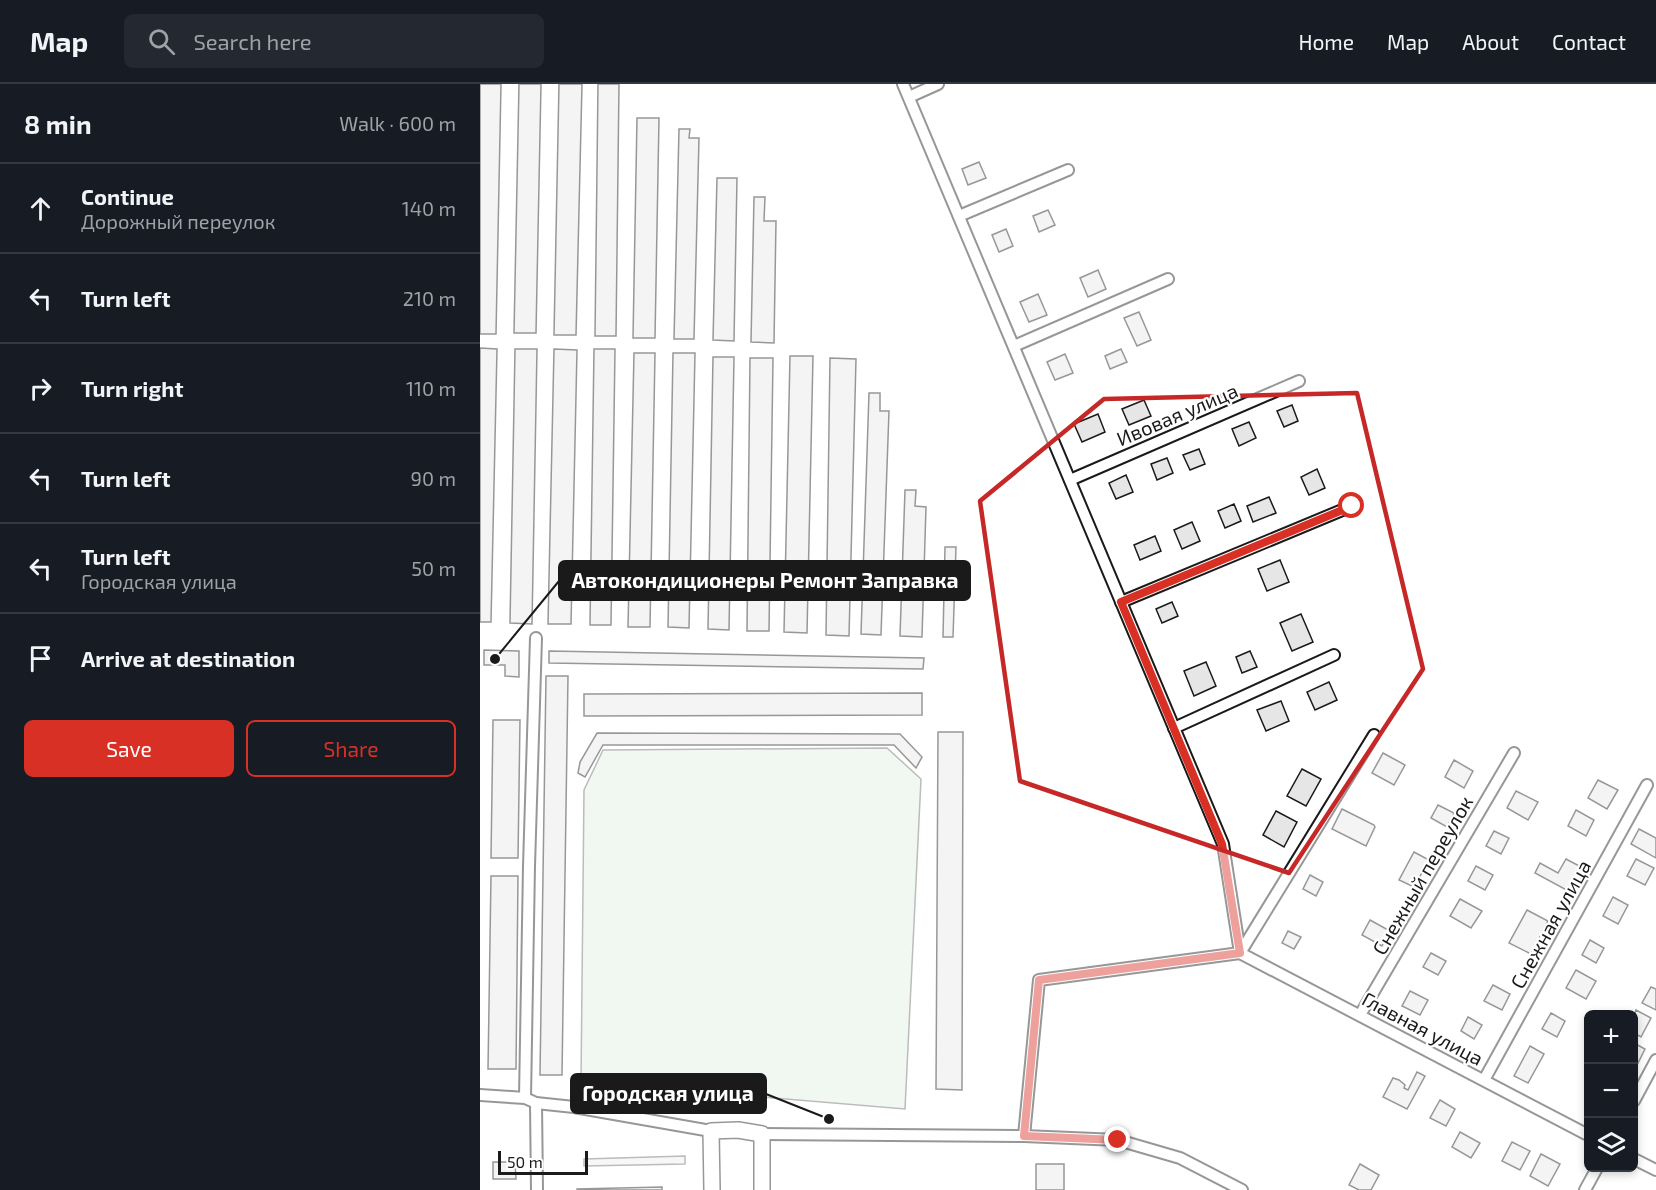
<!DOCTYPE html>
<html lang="en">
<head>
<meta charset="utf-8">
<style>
	:root { --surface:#171b24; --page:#242831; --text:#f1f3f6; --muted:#9ea1a6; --line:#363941; --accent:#d93025 }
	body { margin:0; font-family:"Exo 2",sans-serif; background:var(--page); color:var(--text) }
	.controls { position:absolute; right:18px; bottom:18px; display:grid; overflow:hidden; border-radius:9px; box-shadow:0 3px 9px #0003 }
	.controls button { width:54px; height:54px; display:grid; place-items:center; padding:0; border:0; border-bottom:2px solid var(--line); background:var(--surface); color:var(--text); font:30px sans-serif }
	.scale { position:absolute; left:18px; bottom:15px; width:90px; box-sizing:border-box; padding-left:6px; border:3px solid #1a1a1a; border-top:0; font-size:16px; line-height:21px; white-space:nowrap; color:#1a1a1a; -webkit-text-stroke:4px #fff; paint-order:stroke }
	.stop { position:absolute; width:18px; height:18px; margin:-14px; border:4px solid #d93025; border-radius:50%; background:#fff }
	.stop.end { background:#d93025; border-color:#fff; box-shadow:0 2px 6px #0008 }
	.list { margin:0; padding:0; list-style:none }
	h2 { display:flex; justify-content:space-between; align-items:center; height:78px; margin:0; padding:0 24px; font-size:26px }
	h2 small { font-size:20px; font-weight:400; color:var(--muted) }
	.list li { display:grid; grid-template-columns:39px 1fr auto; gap:18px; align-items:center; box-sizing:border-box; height:90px; padding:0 24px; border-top:2px solid var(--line) }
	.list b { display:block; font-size:22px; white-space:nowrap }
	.list p { margin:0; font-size:20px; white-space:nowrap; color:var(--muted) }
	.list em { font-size:20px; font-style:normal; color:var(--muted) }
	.actions { display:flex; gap:12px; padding:18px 24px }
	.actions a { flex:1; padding:14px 0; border:2px solid var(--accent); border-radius:9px; text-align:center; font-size:21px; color:var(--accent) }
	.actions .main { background:var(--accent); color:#fff }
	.icon { flex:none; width:33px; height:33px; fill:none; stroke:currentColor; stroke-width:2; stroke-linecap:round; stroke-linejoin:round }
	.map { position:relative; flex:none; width:1176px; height:1106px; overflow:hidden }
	header { display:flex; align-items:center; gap:36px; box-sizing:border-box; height:84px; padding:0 30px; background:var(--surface); border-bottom:2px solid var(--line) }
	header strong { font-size:28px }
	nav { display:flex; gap:33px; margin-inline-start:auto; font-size:21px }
	.search { width:420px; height:54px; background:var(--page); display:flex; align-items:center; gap:15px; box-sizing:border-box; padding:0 21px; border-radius:9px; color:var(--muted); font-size:22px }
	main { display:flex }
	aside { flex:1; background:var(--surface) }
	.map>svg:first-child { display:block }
</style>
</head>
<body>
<header>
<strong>Map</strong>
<div class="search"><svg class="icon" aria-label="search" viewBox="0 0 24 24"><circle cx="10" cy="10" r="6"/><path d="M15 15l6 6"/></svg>Search here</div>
<nav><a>Home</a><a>Map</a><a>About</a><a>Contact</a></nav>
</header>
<main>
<aside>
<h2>8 min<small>Walk · 600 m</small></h2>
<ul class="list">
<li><svg class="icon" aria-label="ahead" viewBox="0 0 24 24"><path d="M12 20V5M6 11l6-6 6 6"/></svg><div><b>Continue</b><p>Дорожный переулок</p></div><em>140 m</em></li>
<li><svg class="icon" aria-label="left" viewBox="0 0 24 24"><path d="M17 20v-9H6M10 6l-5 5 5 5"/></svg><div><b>Turn left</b></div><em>210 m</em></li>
<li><svg class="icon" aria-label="right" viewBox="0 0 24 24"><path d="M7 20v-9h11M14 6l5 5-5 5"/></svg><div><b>Turn right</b></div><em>110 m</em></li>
<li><svg class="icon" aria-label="left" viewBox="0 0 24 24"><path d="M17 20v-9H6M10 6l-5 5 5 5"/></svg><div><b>Turn left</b></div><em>90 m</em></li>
<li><svg class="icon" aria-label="left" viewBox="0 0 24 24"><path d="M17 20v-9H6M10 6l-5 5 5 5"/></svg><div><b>Turn left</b><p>Городская улица</p></div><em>50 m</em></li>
<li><svg class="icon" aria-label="arrive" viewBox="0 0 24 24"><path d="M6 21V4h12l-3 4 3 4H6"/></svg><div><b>Arrive at destination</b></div></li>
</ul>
<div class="actions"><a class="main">Save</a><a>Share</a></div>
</aside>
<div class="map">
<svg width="1176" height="1106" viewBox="0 0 1176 1106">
	<rect width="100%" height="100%" fill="#fff"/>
	<path fill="#e0efe3" stroke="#6a6a6a" stroke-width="1.5" d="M407,664L441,695L425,1025L101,998L104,706L123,666Z"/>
	<path fill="#ededed" stroke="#6a6a6a" stroke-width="1.5" d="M205,1072V1080L104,1082V1075Z"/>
	<g fill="#e6e6e6" stroke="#1a1a1a" stroke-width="1.5">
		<path d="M0,0H21L16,250H0Z"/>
		<path d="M39,0H61L56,249H34Z"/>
		<path d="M79,0H102L96,251H74Z"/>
		<path d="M118,0H139L136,252H115Z"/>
		<path d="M157,34H179L175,254H153Z"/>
		<path d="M199,45H210L209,54H219L214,255H194Z"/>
		<path d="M499,78L506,94L488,101L482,85Z"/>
		<path d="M237,94H257L254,257L233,256Z"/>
		<path d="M274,113H285L284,137H296L294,259L271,258Z"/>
		<path d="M568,126L575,141L559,148L553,132Z"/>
		<path d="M526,145L533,162L519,168L512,151Z"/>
		<path d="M618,186L626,205L608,213L600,194Z"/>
		<path d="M558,210L567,231L549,238L540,218Z"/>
		<path d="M659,228L671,256L657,262L644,234Z"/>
		<path d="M0,264L17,265L11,538H0Z"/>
		<path d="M35,265H57L52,540L30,539Z"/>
		<path d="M74,265L97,266L91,540H68Z"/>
		<path d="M114,265H135L131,541H110Z"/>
		<path d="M641,265L647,278L630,285L625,272Z"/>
		<path d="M154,269H175L170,543H148Z"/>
		<path d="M193,269H215L209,544L188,543Z"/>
		<path d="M585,270L593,289L575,296L567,278Z"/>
		<path d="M310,272H333L327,549L304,548Z"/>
		<path d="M233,273H254L249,546L228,545Z"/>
		<path d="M270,274H293L289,547H267Z"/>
		<path d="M350,274L376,275L369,552L346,551Z"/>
		<path d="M389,309H400V327H409L401,551L381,550Z"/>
		<path d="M664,316L671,332L649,341L642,325Z"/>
		<path d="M812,321L818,337L804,343L797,327Z"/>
		<path d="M618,330L625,348L602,358L594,340Z"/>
		<path d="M769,338L776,354L759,362L752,345Z"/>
		<path d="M719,365L725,380L710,386L703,371Z"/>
		<path d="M687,374L693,389L677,396L671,380Z"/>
		<path d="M837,385L845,404L829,411L821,393Z"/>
		<path d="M646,391L653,408L636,415L629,399Z"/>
		<path d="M425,406H436L435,422L446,423L442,553L420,552Z"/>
		<path d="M789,413L796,429L773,438L767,422Z"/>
		<path d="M754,420L761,437L745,444L738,427Z"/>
		<path d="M712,438L720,457L702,465L694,446Z"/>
		<path d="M675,452L681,467L660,476L654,461Z"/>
		<path d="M465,463H476L473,553H463Z"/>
		<path d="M800,476L809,498L787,507L778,485Z"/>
		<path d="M692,518L698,532L682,539L676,525Z"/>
		<path d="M821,530L833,558L812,567L800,539Z"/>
		<path d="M4,566L39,567V593L25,592V581H4Z"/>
		<path d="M69,567L444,574L443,585L69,579Z"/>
		<path d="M770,567L777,583L762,589L756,573Z"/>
		<path d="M726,578L736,602L714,612L704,587Z"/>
		<path d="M66,592H88L82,991H60Z"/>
		<path d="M849,598L857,616L835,626L827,608Z"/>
		<path d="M442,609V631L104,632V610Z"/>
		<path d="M801,617L809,637L786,647L777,626Z"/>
		<path d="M13,636H40L38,774H11Z"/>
		<path d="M458,648H483L482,1006L456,1005Z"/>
		<path d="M117,649L420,650L442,673L436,684L414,661H123L105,693L98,689L100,678Z"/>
		<path d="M903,669L925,681L914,701L892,689Z"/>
		<path d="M974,676L993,687L984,704L965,693Z"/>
		<path d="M822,685L841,695L826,722L807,712Z"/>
		<path d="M1118,696L1138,706L1127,725L1108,714Z"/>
		<path d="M1036,707L1058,718L1048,736L1027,724Z"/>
		<path d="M958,721L974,729L967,743L951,734Z"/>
		<path d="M862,725L894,741L895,743L886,762L852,745Z"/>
		<path d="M1096,726L1114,736L1106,752L1088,742Z"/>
		<path d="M796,727L817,738L804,763L783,751Z"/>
		<path d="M1159,745L1176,754V774L1151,760Z"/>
		<path d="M1014,747L1029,754L1021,770L1006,762Z"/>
		<path d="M934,768L949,776L934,803L919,796Z"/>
		<path d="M1086,775L1105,785L1092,809L1055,789L1060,779L1078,789Z"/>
		<path d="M1156,775L1174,784L1165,801L1147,792Z"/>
		<path d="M996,782L1013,791L1005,806L988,797Z"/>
		<path d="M830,791L843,798L836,812L823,805Z"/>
		<path d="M11,792H38L36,985H8Z"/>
		<path d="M1133,813L1148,821L1138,840L1123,832Z"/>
		<path d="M980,815L1002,827L991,844L970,832Z"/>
		<path d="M1047,826L1068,837L1051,870L1029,859Z"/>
		<path d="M890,836L910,847L902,862L882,851Z"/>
		<path d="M808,847L821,853L814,865L802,859Z"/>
		<path d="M1110,856L1124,864L1116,879L1102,871Z"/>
		<path d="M951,869L966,877L958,891L943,883Z"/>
		<path d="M1096,886L1116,897L1106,915L1086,904Z"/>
		<path d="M1013,901L1030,910L1022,926L1004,917Z"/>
		<path d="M1171,903L1176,905V926L1162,919Z"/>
		<path d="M930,907L948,916L940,931L922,922Z"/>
		<path d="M1156,926L1171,934L1161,953L1154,949V931Z"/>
		<path d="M1071,929L1085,937L1077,953L1062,945Z"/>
		<path d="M988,933L1002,941L994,955L981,947Z"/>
		<path d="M1154,959L1165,965L1155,985H1154Z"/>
		<path d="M1050,962L1064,970L1048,999L1034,992Z"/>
		<path d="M937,988L945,992L927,1025L903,1013L913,994L919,996L925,1001L924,1004L928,1006Z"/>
		<path d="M960,1016L975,1025L966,1042L950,1034Z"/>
		<path d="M980,1048L1000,1059L991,1074L972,1063Z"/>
		<path d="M1032,1058L1050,1067L1040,1086L1022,1077Z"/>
		<path d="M1061,1070L1080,1080L1068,1102L1050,1092Z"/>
		<path d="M13,1078H35L36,1095H13Z"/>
		<rect x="556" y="1080" width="28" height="26"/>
		<path d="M880,1080L899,1091L891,1106H879L869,1101Z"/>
		<path d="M182,1103V1106H97V1105Z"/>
	</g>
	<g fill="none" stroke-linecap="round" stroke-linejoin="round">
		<defs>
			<g id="minor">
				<path d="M423,0L743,760L760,869"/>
				<path d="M429,13L458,0"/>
				<path d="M479,132L588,86"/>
				<path d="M534,262L688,195"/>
				<path d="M590,396L819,297"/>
				<path d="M641,518L872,422"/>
				<path d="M694,644L854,571"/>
				<path d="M760,869L1108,1051"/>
				<path d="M760,869L894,651"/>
				<path d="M880,931L1034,669"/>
				<path d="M1004,996L1167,701"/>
				<path d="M0,1011L45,1014L56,1019L94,1023L231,1047"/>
				<path d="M45,1014L49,782L56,554"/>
				<path d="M1154,1017L1176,976"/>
				<path d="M56,1019L57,1106"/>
				<path d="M282,1050L544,1052L638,1056L700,1074L762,1106"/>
				<path d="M544,1052L559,896L760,869"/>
				<path d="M1154,1075L1176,1086"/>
				<path d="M1105,1106L1117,1084"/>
			</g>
			<path id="secondary" d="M232,1106L231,1047L258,1046L282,1050V1106"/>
		</defs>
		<use href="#minor" stroke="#1a1a1a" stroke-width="14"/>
		<use href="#secondary" stroke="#1a1a1a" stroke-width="18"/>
		<use href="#minor" stroke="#fff" stroke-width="10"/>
		<use href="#secondary" stroke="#fff" stroke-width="15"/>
	</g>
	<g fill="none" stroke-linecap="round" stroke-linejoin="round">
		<path stroke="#d93025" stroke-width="8" d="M638,1056L544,1052L559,896L760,869L742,760L641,518L872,422"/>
	</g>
	<path d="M0 0H1176V1106H0ZM877,309L943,585L809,789L540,697L500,417L624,315Z" fill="#fff" fill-opacity=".55" fill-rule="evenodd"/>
	<path fill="none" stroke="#c62828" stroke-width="4.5" stroke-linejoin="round" d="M877,309L943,585L809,789L540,697L500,417L624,315Z"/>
	<g text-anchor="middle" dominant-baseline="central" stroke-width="4.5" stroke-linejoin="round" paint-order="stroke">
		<g font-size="20" fill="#1a1a1a" stroke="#fff">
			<text transform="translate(697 330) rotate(-23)">Ивовая улица</text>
			<text transform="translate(942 791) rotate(-60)">Снежный переулок</text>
			<text transform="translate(1070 840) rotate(-61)">Снежная улица</text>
			<text transform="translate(943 944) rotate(28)">Главная улица</text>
		</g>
	</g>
	<path fill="none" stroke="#1a1a1a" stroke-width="2" d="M15 575L79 497M349 1035L286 1010"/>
	<g fill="#1a1a1a" stroke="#fff" stroke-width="2">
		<circle cx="15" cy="575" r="6"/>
		<circle cx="349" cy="1035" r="6"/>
	</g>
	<g fill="#1a1a1a" stroke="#1a1a1a" stroke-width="2">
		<rect x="79" y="477" width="411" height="39" rx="6"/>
		<rect x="91" y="990" width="195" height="39" rx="6"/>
	</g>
	<g font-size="21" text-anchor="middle" font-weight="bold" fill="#fff">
		<text x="285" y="504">Автокондиционеры Ремонт Заправка</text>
		<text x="188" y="1017">Городская улица</text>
	</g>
</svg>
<div class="controls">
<button>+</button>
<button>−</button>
<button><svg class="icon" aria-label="layers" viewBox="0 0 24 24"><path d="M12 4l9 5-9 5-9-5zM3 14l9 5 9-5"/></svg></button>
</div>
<div class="scale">50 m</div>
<div class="stop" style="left:872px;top:422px"></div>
<div class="stop end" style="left:638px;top:1056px"></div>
</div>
</main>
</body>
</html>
